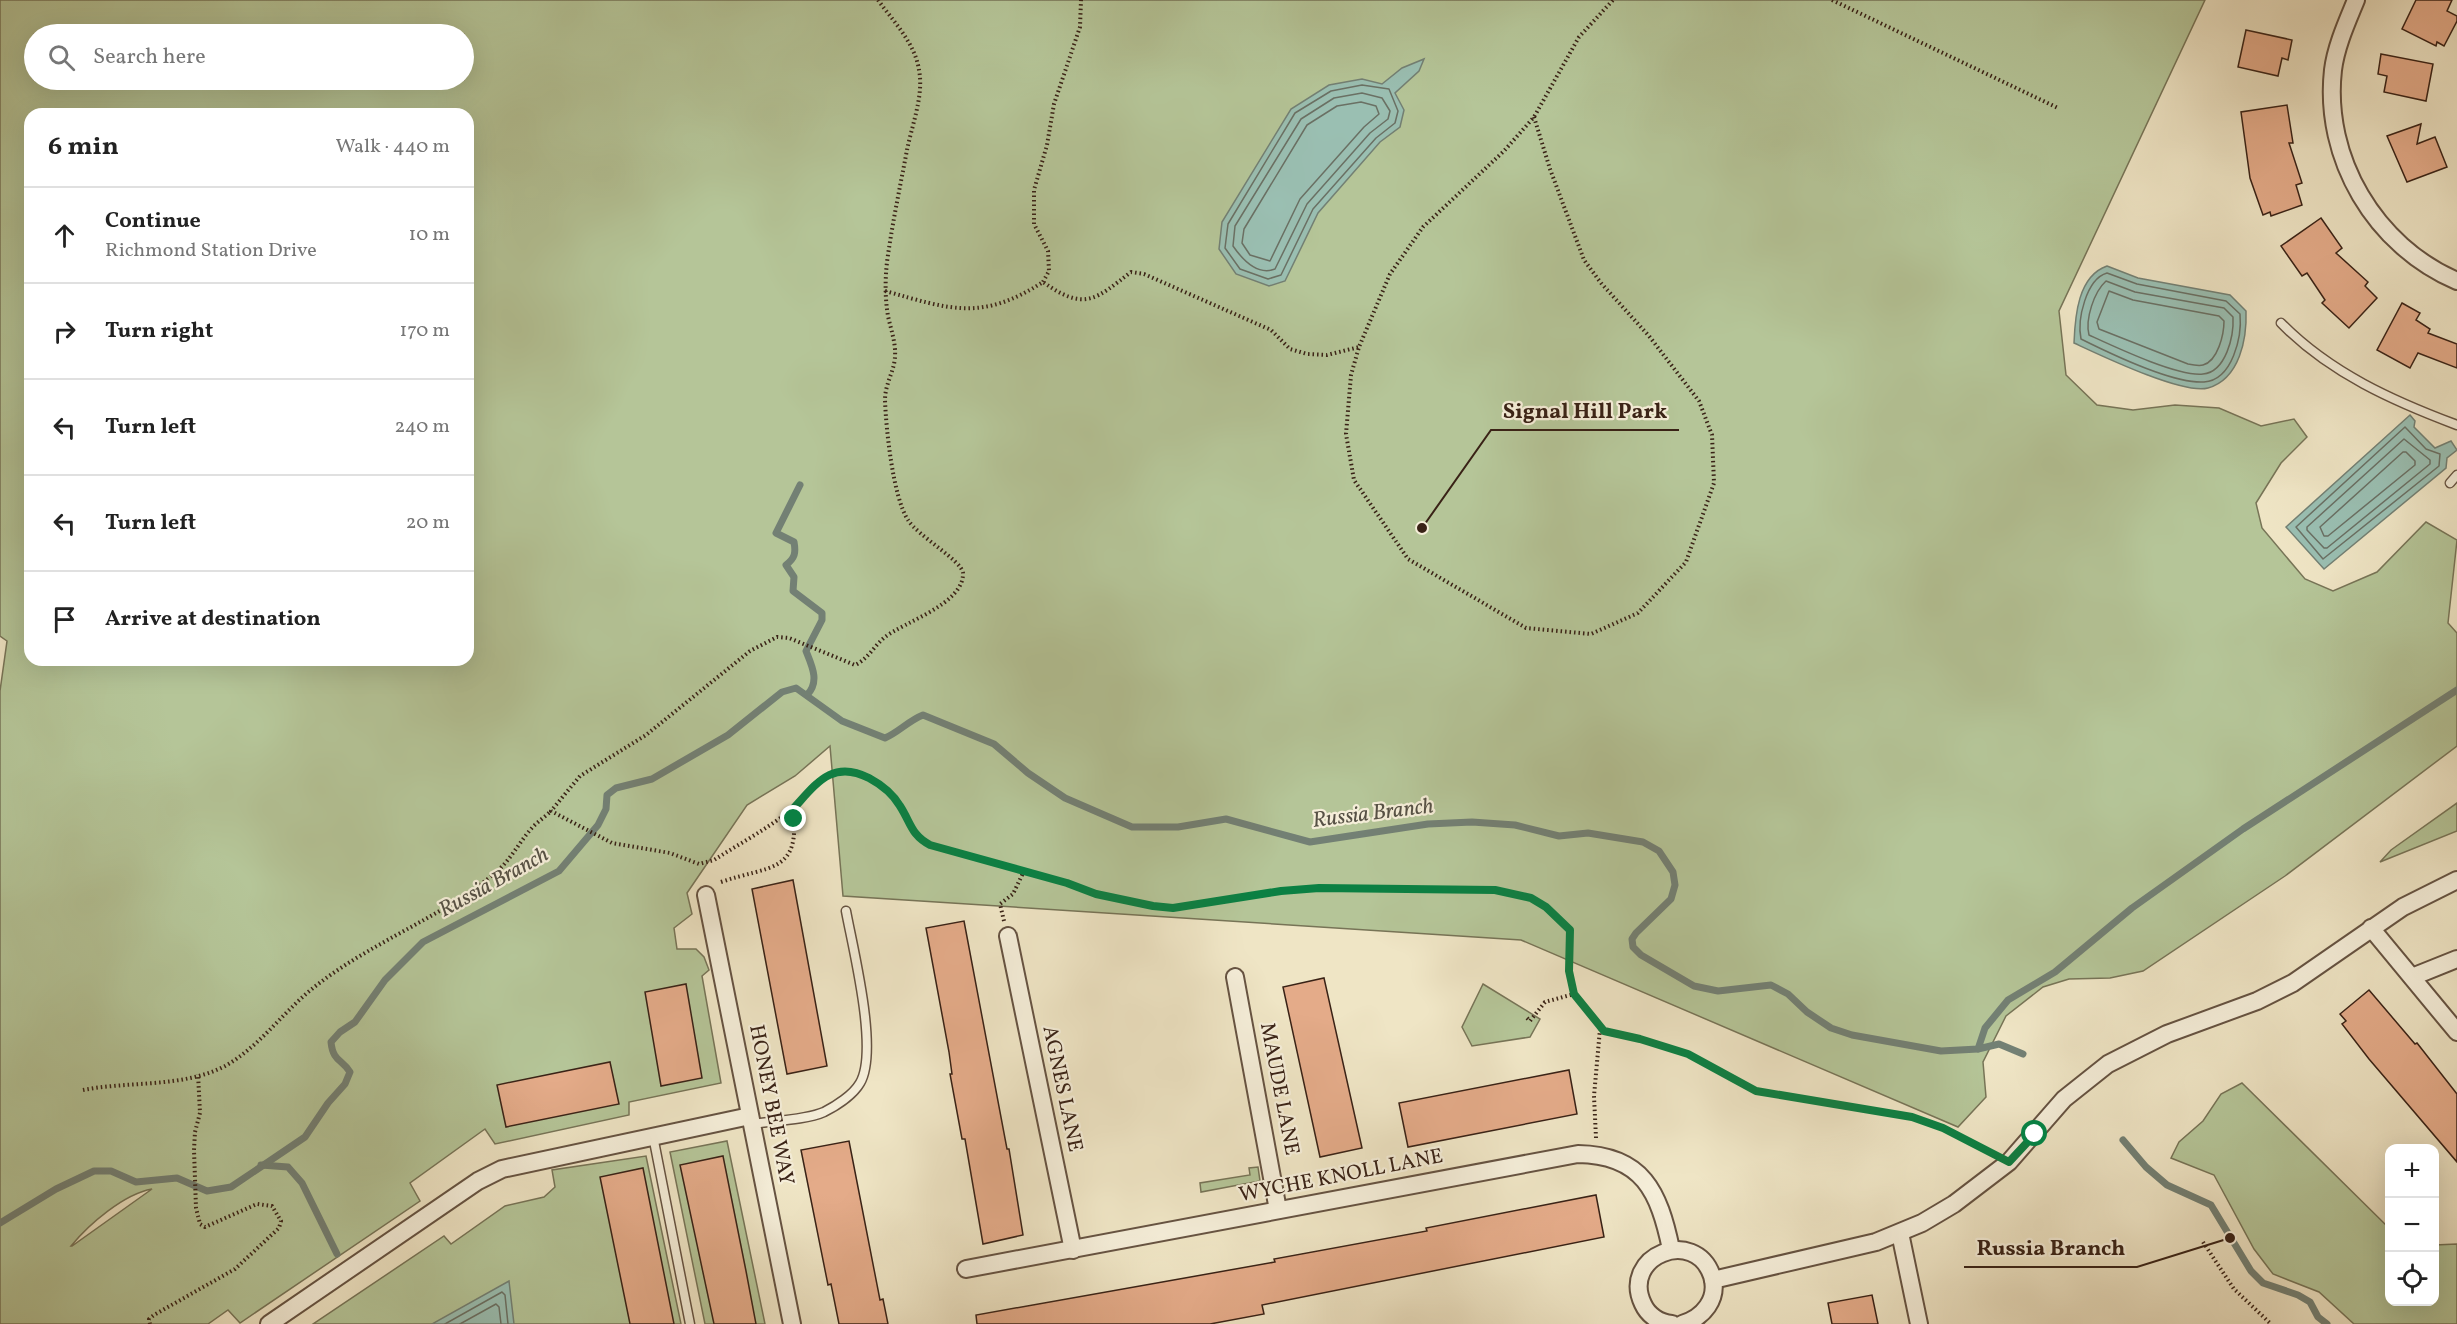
<!DOCTYPE html>
<html lang="en">
<head>
<meta charset="utf-8">
<style>
	:root { --surface:#fff; --page:#f2f2f2; --text:#222; --muted:#767676; --line:#e0e0e0 }
	body { margin:0; font-family:Vollkorn,serif; background:var(--page); color:var(--text) }
	.controls { position:absolute; right:18px; bottom:18px; display:grid; overflow:hidden; border-radius:12px; box-shadow:0 6px 24px #0002 }
	.controls button { width:54px; height:54px; display:grid; place-items:center; padding:0; border:0; border-bottom:2px solid var(--line); background:var(--surface); color:var(--text); font:30px sans-serif }
	.stop { position:absolute; width:18px; height:18px; margin:-14px; border:4px solid #0b8043; border-radius:50%; background:#fff }
	.stop.end { background:#0b8043; border-color:#fff; box-shadow:0 2px 6px #0008 }
	.list { margin:0; padding:0; list-style:none }
	h2 { display:flex; justify-content:space-between; align-items:center; height:78px; margin:0; padding:0 24px; font-size:26px }
	h2 small { font-size:20px; font-weight:400; color:var(--muted) }
	.list li { display:grid; grid-template-columns:39px 1fr auto; gap:18px; align-items:center; box-sizing:border-box; height:96px; padding:0 24px; border-top:2px solid var(--line) }
	.list b { display:block; font-size:22px; white-space:nowrap }
	.list p { margin:0; font-size:20px; white-space:nowrap; color:var(--muted) }
	.list em { font-size:20px; font-style:normal; color:var(--muted) }
	.icon { flex:none; width:33px; height:33px; fill:none; stroke:currentColor; stroke-width:2; stroke-linecap:round; stroke-linejoin:round }
	.map { position:relative; flex:none; width:2457px; height:1324px; overflow:hidden }
	.search { position:absolute; background:var(--surface); box-shadow:0 6px 24px #0002; left:24px; top:24px; width:450px; height:66px; display:flex; align-items:center; gap:15px; box-sizing:border-box; padding:0 21px; border-radius:33px; color:var(--muted); font-size:22px }
	.panel { position:absolute; background:var(--surface); box-shadow:0 6px 24px #0002; left:24px; top:108px; width:450px; height:558px; border-radius:18px }
	.map>svg:first-child { display:block }
</style>
</head>
<body>
<div class="map">
<svg width="2457" height="1324" viewBox="0 0 2457 1324">
	<rect width="100%" height="100%" fill="#efe5c5"/>
	<filter id="stains"><feTurbulence type="fractalNoise" baseFrequency=".00333" numOctaves="4"/><feColorMatrix values="0 0 0 0 .2 0 0 0 0 .09 0 0 0 0 .02 0 0 0 .5 -.17"/></filter>
	<radialGradient id="worn" r=".72"><stop offset=".6" stop-color="#630" stop-opacity="0"/><stop offset="1" stop-color="#630" stop-opacity=".3"/></radialGradient>
	<g fill="#b5c598" stroke="#777457" stroke-width="1.5" fill-rule="evenodd">
		<path d="M0,0H2205L2059,311L2066,375L2097,405L2133,410L2175,405L2219,408L2261,426L2294,419L2307,437L2281,463L2256,503L2262,528L2305,579L2333,591L2377,572L2426,522L2457,540L2448,623L2457,633V746L2285,876L2143,971L2110,978L2069,979L2043,987L2006,1016L1983,1062L1986,1097L1958,1127L1521,940L843,896L830,746L795,776L747,805L687,893L692,914L674,928L677,949H696L704,957L709,970L702,976L721,1083L629,1102V1115L495,1144L485,1129L410,1183L420,1201L240,1323L228,1310L208,1324H0V691L7,641L0,636ZM34,34H464V80H34ZM30,114H468V660H30ZM152,1189L72,1246H71C89,1224 124,1194 152,1189Z"/>
		<path d="M2457,803V831L2380,862L2391,850Z"/>
		<path d="M1483,984L1540,1019L1530,1037L1472,1046L1462,1027Z"/>
		<path d="M2242,1083L2389,1228L2390,1302H2434L2435,1245L2457,1244V1324H2354L2319,1292L2273,1274L2254,1249L2214,1175L2171,1158L2179,1142L2203,1121L2221,1094Z"/>
		<path d="M727,1141L765,1324H705L670,1152Z"/>
		<path d="M646,1156L681,1324H313L444,1236L451,1244L505,1206L544,1197L555,1187L552,1170Z"/>
		<path d="M1258,1167L1260,1181L1201,1192L1200,1183L1250,1175L1249,1168Z"/>
	</g>
	<g fill="#9abfb2" stroke="#738074" stroke-width="1.5">
		<path d="M1424,59L1419,71L1395,93L1404,110L1400,127L1380,142L1318,213L1285,281L1269,286L1236,274L1219,249L1222,222L1291,109L1329,85L1362,79L1382,84L1402,68Z"/>
		<path d="M2107,266L2138,278L2230,295L2246,311C2247,338 2240,379 2208,388C2183,395 2100,355 2074,343C2075,316 2078,276 2107,266Z"/>
		<path d="M2410,415L2415,421L2414,427L2435,448L2451,441L2457,450L2447,458L2446,468L2324,569L2286,527Z"/>
		<path d="M509,1281L514,1324H432Z"/>
	</g>
	<g fill="none" stroke-linecap="round" stroke-linejoin="round">
		<g stroke="#6a7064" stroke-width="1.5">
			<path d="M1362,85L1389,89L1398,111L1395,123L1376,138L1313,209L1281,275L1268,279L1240,269L1225,248L1228,224L1295,113L1331,91Z"/>
			<path d="M1362,93L1382,98L1390,111L1388,119L1370,133L1307,204L1275,269C1257,276 1242,259 1233,246L1235,226L1301,119L1334,98Z"/>
			<path d="M1361,102L1376,106L1379,114L1364,127L1300,199L1270,261L1250,255L1242,243L1244,229L1307,125L1337,106Z"/>
			<path d="M2107,273L2137,284L2226,301L2240,314C2242,336 2233,380 2204,382C2174,384 2109,353 2081,339C2077,320 2086,279 2107,273Z"/>
			<path d="M2106,281L2135,292L2224,308L2233,317C2234,336 2226,372 2203,374C2178,377 2113,346 2089,335C2085,319 2094,292 2106,281Z"/>
			<path d="M2109,291L2133,300L2219,316L2224,321C2224,334 2218,361 2203,365C2199,366 2193,365 2188,364L2099,329L2097,322Z"/>
			<path d="M2405,427L2426,449L2440,454L2439,466L2323,559L2296,527Z"/>
			<path d="M2404,439L2430,460V464L2327,548H2324L2307,530V527Z"/>
			<path d="M2403,452H2406L2415,461V465L2328,536H2324L2320,527Z"/>
			<path d="M445,1324L502,1292L505,1295L508,1324"/>
			<path d="M460,1324L496,1304L499,1307L501,1324"/>
		</g>
		<g stroke="#738074" stroke-width="7">
			<path d="M800,485L776,533L794,542C796,553 795,558 786,565L794,577L793,591L822,613V620L806,651C812,666 820,682 807,695"/>
			<path d="M1978,1049L1985,1028L2008,1000L2055,972L2132,908L2243,829L2457,690"/>
			<path d="M2123,1140L2146,1167L2167,1185L2211,1205L2251,1271L2263,1283L2298,1295L2310,1302L2318,1317L2327,1324"/>
			<path d="M261,1165L288,1167L302,1183L337,1254"/>
			<path d="M0,1223L56,1189L94,1171H111L136,1182L177,1178L207,1191L231,1187L305,1137L328,1103L345,1084L350,1072C342,1059 333,1062 331,1042L340,1032L355,1022L385,980L423,942L559,871L598,825L606,809L607,795L616,788L652,779L728,735L782,692L796,688L842,721L885,738C899,732 908,721 923,715L994,744L1028,773L1065,798L1132,827H1178L1226,819L1310,842L1428,824L1472,822L1515,825L1559,836L1588,833L1643,842L1659,851L1673,872L1675,885L1671,899L1636,933L1632,939L1633,947L1641,955L1694,986L1718,991L1771,985L1788,994L1807,1012L1831,1028L1852,1035L1941,1051L1978,1049L1999,1044L2023,1054"/>
		</g>
	</g>
	<g fill="#e4ab89" stroke="#392216" stroke-width="1.5">
		<path d="M2416,0H2452L2447,11L2457,16V21L2444,46L2437,42L2436,46L2402,29Z"/>
		<path d="M2246,30L2292,40L2288,60L2282,58L2278,76L2238,67Z"/>
		<path d="M2381,54L2433,64L2426,101L2384,92L2387,76L2378,74Z"/>
		<path d="M2287,105L2293,143H2289L2302,183L2296,185L2302,205L2271,216L2270,212L2263,215L2250,178L2241,112Z"/>
		<path d="M2421,124L2417,144L2435,137L2447,167L2407,182L2387,136Z"/>
		<path d="M2321,218L2342,248L2336,253L2368,282L2365,286L2377,298L2349,328L2322,303L2325,300L2307,273L2302,276L2281,246Z"/>
		<path d="M2402,303L2420,313L2416,320L2430,329L2428,333L2457,344V368L2418,353L2410,368L2377,350Z"/>
		<path d="M793,880L827,1066L787,1074L752,889Z"/>
		<path d="M964,921L1007,1149H1009L1023,1235L983,1244L965,1139H962L950,1074H952L949,1052L926,928Z"/>
		<path d="M1324,978L1362,1148L1320,1157L1283,987Z"/>
		<path d="M686,984L702,1078L661,1086L645,992Z"/>
		<path d="M2369,990L2415,1044L2417,1043L2457,1094V1162L2369,1059L2342,1024L2346,1021L2340,1014Z"/>
		<path d="M610,1062L619,1104L506,1127L497,1085Z"/>
		<path d="M1569,1070L1577,1114L1408,1147L1399,1103Z"/>
		<path d="M849,1141L880,1300L883,1299L888,1324H839L831,1284L828,1285L801,1150Z"/>
		<path d="M723,1156L746,1271L756,1324H714L680,1165Z"/>
		<path d="M643,1168L674,1324H630L600,1177Z"/>
		<path d="M1596,1195L1604,1237L1262,1305L1264,1314L1210,1324H977L976,1315L1275,1262L1274,1259L1427,1231L1426,1228Z"/>
		<path d="M1872,1295L1878,1324H1832L1828,1303Z"/>
	</g>
	<g fill="none" stroke-linecap="round" stroke-linejoin="round">
		<defs>
			<g id="service">
				<path d="M2281,323C2330,373 2393,401 2457,425"/>
				<path d="M2450,483L2457,475"/>
				<path d="M752,1124C772,1121 806,1120 824,1112C836,1106 853,1095 860,1083C879,1051 853,949 846,911"/>
				<path d="M653,1136L690,1324"/>
			</g>
			<g id="minor">
				<path d="M2356,0C2347,22 2336,46 2333,70C2323,158 2375,246 2457,281"/>
				<path d="M706,895L792,1324"/>
				<path d="M2371,928L2457,1032"/>
				<path d="M1008,936L1073,1250"/>
				<path d="M1235,977L1278,1210"/>
				<path d="M2412,977L2457,959"/>
				<path d="M1900,1233L1919,1324"/>
				<path d="M966,1269L1578,1154C1643,1155 1659,1192 1671,1249"/>
				<path d="M1713,1280L1876,1242L1922,1223L1954,1204L2009,1162L2064,1099L2108,1064L2167,1034L2257,1001L2293,983L2403,907L2457,880"/>
				<path d="M269,1324L478,1181L502,1169L750,1116"/>
				<path d="M1672,1324C1659,1323 1648,1315 1643,1304C1620,1256 1695,1226 1712,1276C1719,1299 1703,1318 1682,1324"/>
			</g>
		</defs>
		<use href="#service" stroke="#665342" stroke-width="11"/>
		<use href="#minor" stroke="#665342" stroke-width="20"/>
		<g stroke="#392216" stroke-width="4" stroke-dasharray="1.5 3" stroke-linecap="butt">
			<path d="M878,0C893,21 915,43 919,70C924,95 912,125 907,150C900,187 892,225 887,262C885,281 885,298 888,316C891,330 896,343 895,357C894,372 885,384 885,400C886,429 893,497 908,520C918,536 962,561 963,573C964,604 904,622 885,637C874,646 868,659 855,665L789,638L777,637L750,651L646,735L580,776L551,811L612,843L670,853L699,864L714,860C739,844 767,829 791,810C802,802 808,788 819,780C840,765 864,770 883,786C905,805 906,833 930,845L1067,883L1096,894L1153,906L1173,908L1281,891L1319,888L1495,890L1531,898L1546,907L1570,930L1569,971L1574,994L1604,1031L1639,1039L1688,1055L1756,1091L1912,1117L1943,1128L1992,1153"/>
			<path d="M1832,0L2058,108"/>
			<path d="M1534,117L1550,169L1584,260L1601,283L1649,336L1699,401L1712,435L1714,483L1686,562L1638,613L1591,634L1526,628L1408,559L1354,480L1346,434L1351,375L1359,347L1390,274L1423,227L1504,151L1534,117L1579,37L1613,0"/>
			<path d="M1043,282L1049,271L1048,251L1034,224V190L1047,145L1054,104L1080,27L1081,0"/>
			<path d="M885,291C950,309 981,322 1043,282C1085,312 1096,299 1131,272L1144,274L1271,330L1290,349L1307,354L1327,355L1359,347"/>
			<path d="M721,882C770,865 801,874 793,809"/>
			<path d="M1004,921L1000,904L1013,894L1024,871"/>
			<path d="M1527,1018L1530,1021L1545,1002L1574,994"/>
			<path d="M83,1090C128,1081 183,1088 225,1066C261,1046 285,1009 317,985C372,942 440,918 494,874C510,861 518,844 531,829C537,822 545,817 551,811"/>
			<path d="M1596,1138L1594,1096L1600,1029"/>
			<path d="M2203,1242L2234,1289L2271,1324"/>
			<path d="M150,1324L149,1319L154,1315L235,1269L279,1228L281,1221L272,1206L257,1204L205,1227L200,1224L196,1208L194,1150L195,1132L200,1113L198,1074"/>
		</g>
		<use href="#service" stroke="#f5eed9" stroke-width="8"/>
		<use href="#minor" stroke="#f5eed9" stroke-width="16"/>
	</g>
	<g fill="none" stroke-linecap="round" stroke-linejoin="round">
		<path stroke="#0b8043" stroke-width="8" d="M794,819L793,809C816,784 832,759 869,778C882,785 893,794 900,806C911,823 911,835 930,845L1067,883L1096,894L1153,906L1173,908L1281,891L1319,888L1495,890L1531,898L1546,907L1570,930L1569,971L1574,994L1604,1031L1640,1039L1688,1054L1756,1091L1912,1117L1943,1128L2009,1162L2035,1134"/>
	</g>
	<g text-anchor="middle" dominant-baseline="central" stroke-width="4.5" stroke-linejoin="round" paint-order="stroke">
		<g font-size="21" fill="#392216" stroke="#f5eed9">
			<text transform="translate(1062 1089) rotate(78)">AGNES LANE</text>
			<text transform="translate(1279 1089) rotate(79)">MAUDE LANE</text>
			<text transform="translate(771 1105) rotate(79)">HONEY BEE WAY</text>
			<text transform="translate(1341 1176) rotate(-11)">WYCHE KNOLL LANE</text>
		</g>
		<g font-size="22" font-style="italic" fill="#565145" stroke="#f5eed9">
			<text transform="translate(1373 814) rotate(-7)">Russia Branch</text>
			<text transform="translate(494 883) rotate(-29)">Russia Branch</text>
		</g>
	</g>
	<path fill="none" stroke="#392216" stroke-width="2" d="M1422 528L1491 430H1679M2230 1238L2137 1267H1964"/>
	<g fill="#392216" stroke="#f5eed9" stroke-width="2">
		<circle cx="1422" cy="528" r="6"/>
		<circle cx="2230" cy="1238" r="6"/>
	</g>
	<g font-size="22" text-anchor="middle" font-weight="bold" fill="#392216" stroke="#f5eed9" stroke-width="4.5" stroke-linejoin="round" paint-order="stroke">
		<text x="1585" y="418">Signal Hill Park</text>
		<text x="2051" y="1255">Russia Branch</text>
	</g>
	<rect width="100%" height="100%" filter="url(#stains)"/>
	<rect width="100%" height="100%" fill="url(#worn)"/>
</svg>
<div class="controls">
<button>+</button>
<button>−</button>
<button><svg class="icon" aria-label="locate" viewBox="0 0 24 24"><circle cx="12" cy="12" r="6"/><path d="M12 2v4M12 18v4M2 12h4M18 12h4"/></svg></button>
</div>
<div class="stop" style="left:2035px;top:1134px"></div>
<div class="stop end" style="left:794px;top:819px"></div>
<div class="search"><svg class="icon" aria-label="search" viewBox="0 0 24 24"><circle cx="10" cy="10" r="6"/><path d="M15 15l6 6"/></svg>Search here</div>
<section class="panel">
<h2>6 min<small>Walk · 440 m</small></h2>
<ul class="list">
<li><svg class="icon" aria-label="ahead" viewBox="0 0 24 24"><path d="M12 20V5M6 11l6-6 6 6"/></svg><div><b>Continue</b><p>Richmond Station Drive</p></div><em>10 m</em></li>
<li><svg class="icon" aria-label="right" viewBox="0 0 24 24"><path d="M7 20v-9h11M14 6l5 5-5 5"/></svg><div><b>Turn right</b></div><em>170 m</em></li>
<li><svg class="icon" aria-label="left" viewBox="0 0 24 24"><path d="M17 20v-9H6M10 6l-5 5 5 5"/></svg><div><b>Turn left</b></div><em>240 m</em></li>
<li><svg class="icon" aria-label="left" viewBox="0 0 24 24"><path d="M17 20v-9H6M10 6l-5 5 5 5"/></svg><div><b>Turn left</b></div><em>20 m</em></li>
<li><svg class="icon" aria-label="arrive" viewBox="0 0 24 24"><path d="M6 21V4h12l-3 4 3 4H6"/></svg><div><b>Arrive at destination</b></div></li>
</ul>
</section>
</div>
</body>
</html>
